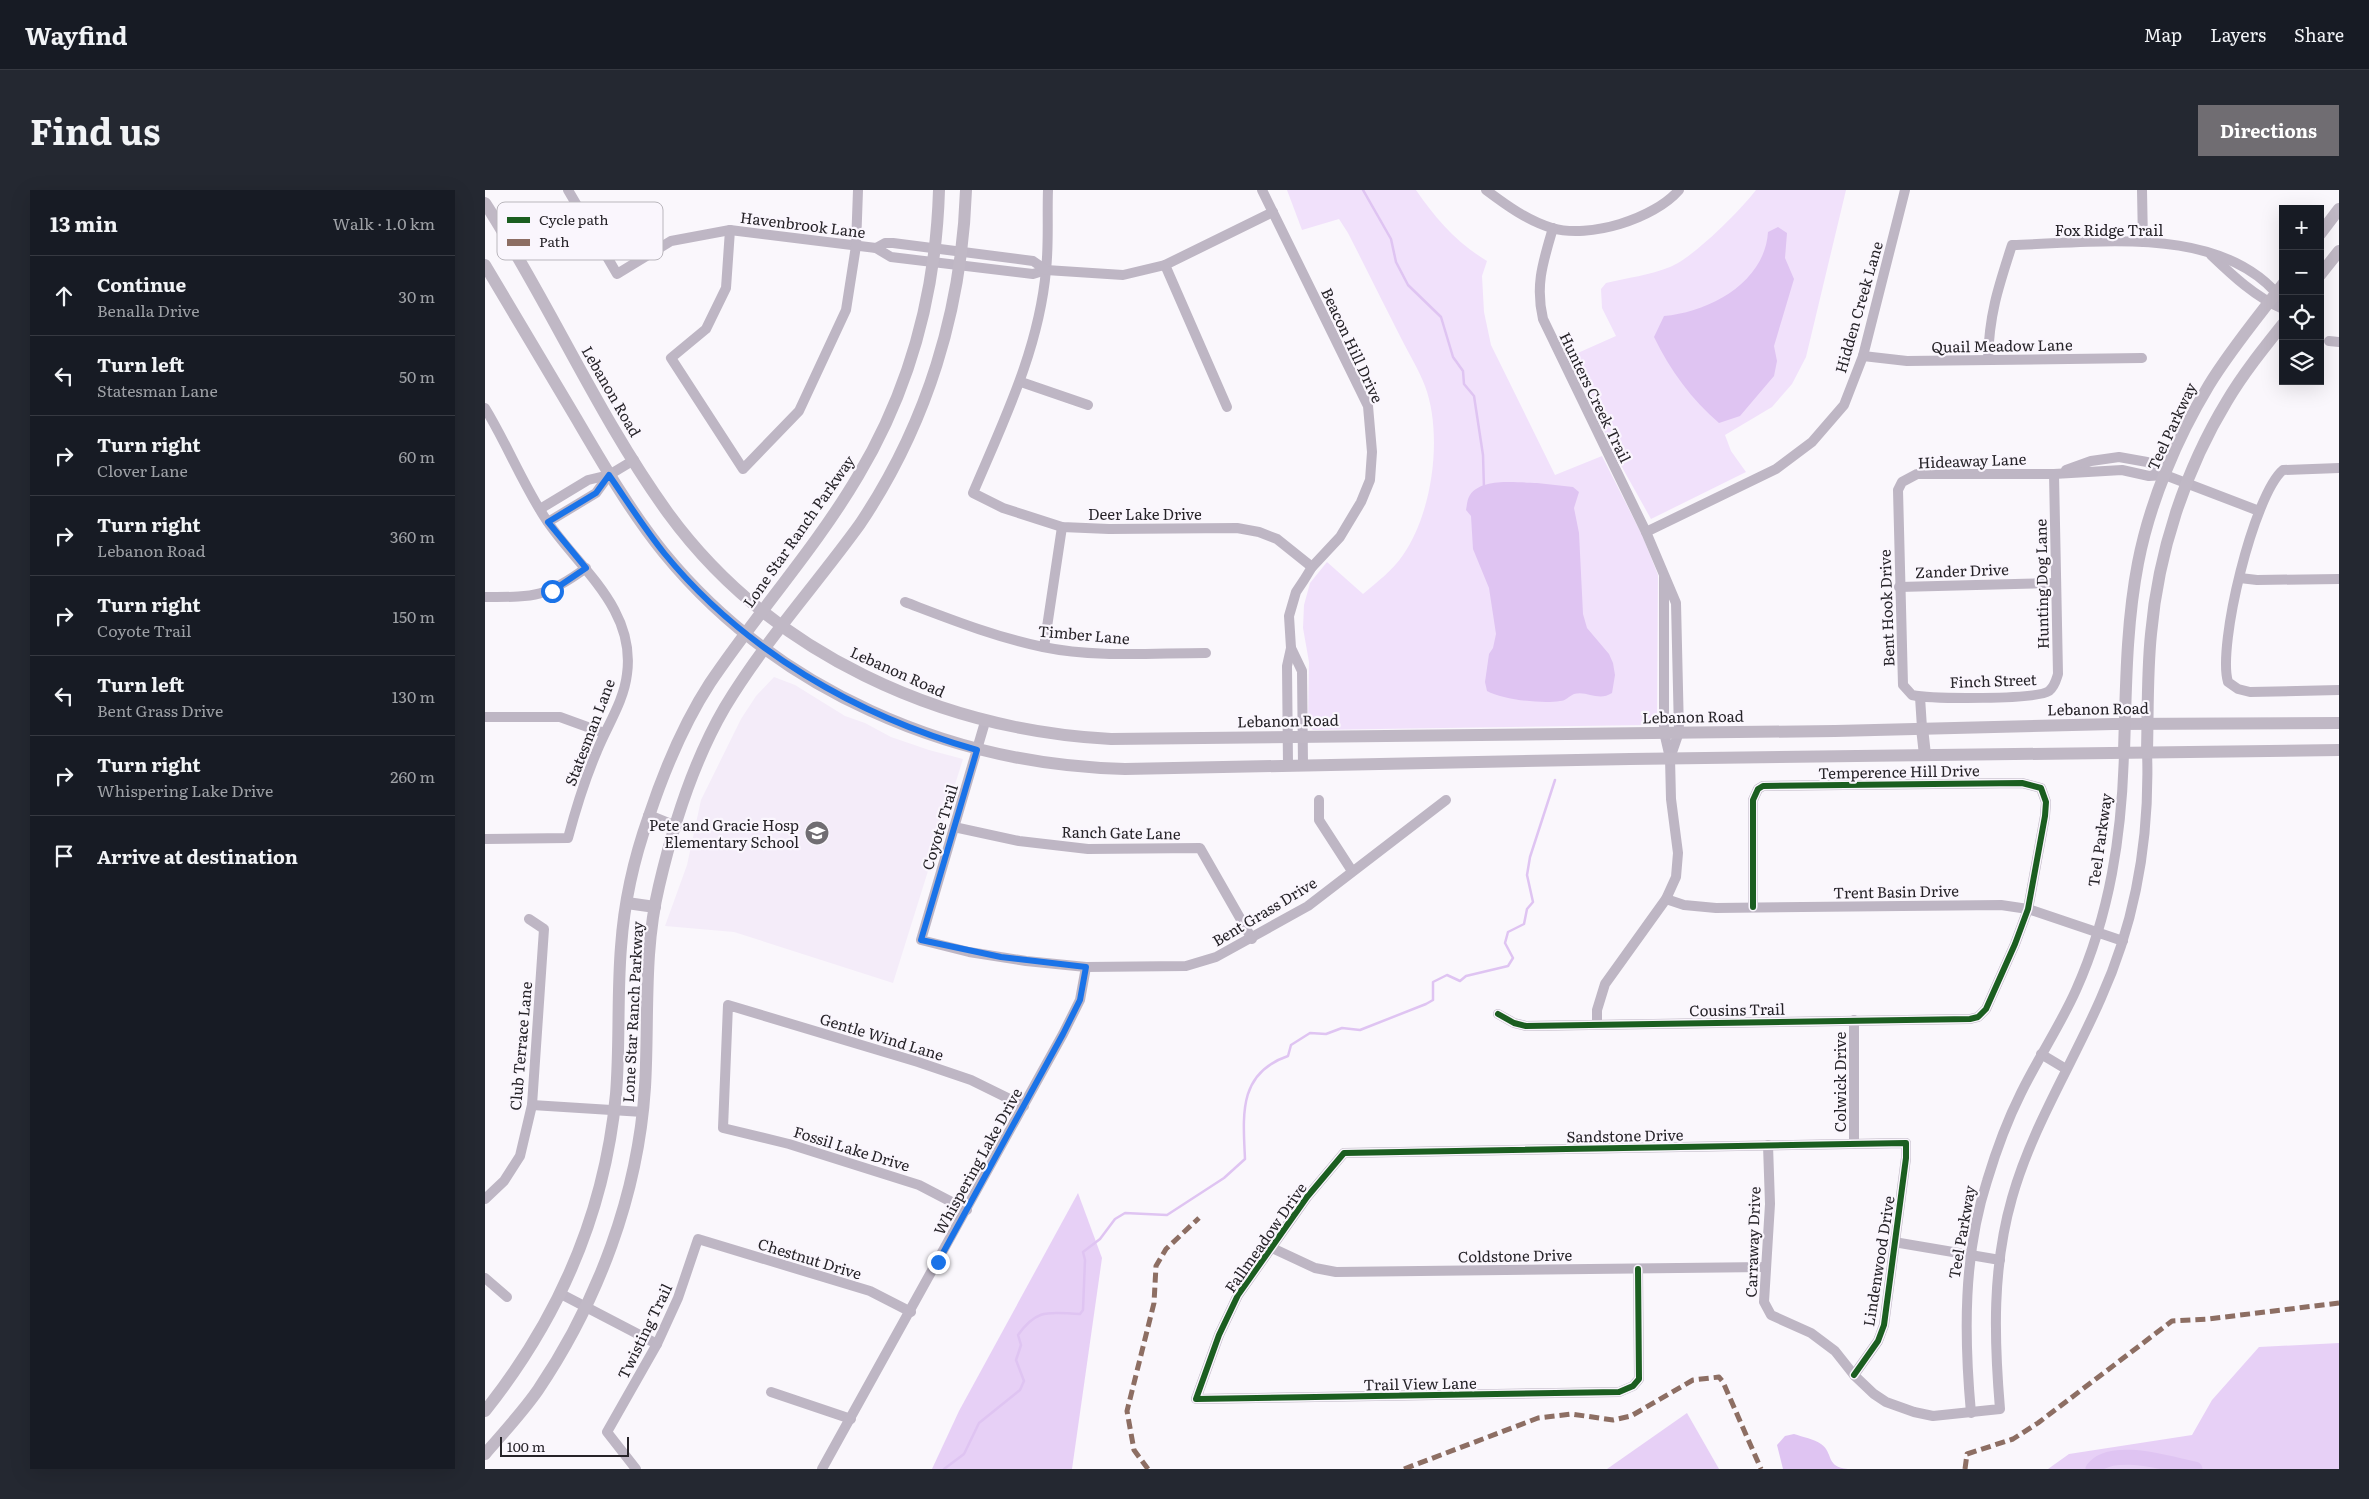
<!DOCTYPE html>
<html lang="en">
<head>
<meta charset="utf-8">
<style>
	:root { --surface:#171b24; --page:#242831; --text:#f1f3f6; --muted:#9ea1a6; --line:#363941; --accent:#706d72 }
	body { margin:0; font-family:Literata,serif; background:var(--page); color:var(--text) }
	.controls { position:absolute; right:15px; top:15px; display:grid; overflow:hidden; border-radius:0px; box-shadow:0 5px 20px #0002 }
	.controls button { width:45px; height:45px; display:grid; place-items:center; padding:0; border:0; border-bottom:1px solid var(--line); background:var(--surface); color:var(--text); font:25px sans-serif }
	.scale { position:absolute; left:15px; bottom:12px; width:129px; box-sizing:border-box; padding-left:5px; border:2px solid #262328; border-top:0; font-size:14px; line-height:18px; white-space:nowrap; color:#262328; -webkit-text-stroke:4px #faf6fd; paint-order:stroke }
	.stop { position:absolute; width:15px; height:15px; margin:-11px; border:4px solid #1a73e8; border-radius:50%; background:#fff }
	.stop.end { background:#1a73e8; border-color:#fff; box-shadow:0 1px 5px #0008 }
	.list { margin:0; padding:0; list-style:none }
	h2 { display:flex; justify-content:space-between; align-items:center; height:65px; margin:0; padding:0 20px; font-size:21px }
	h2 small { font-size:16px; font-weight:400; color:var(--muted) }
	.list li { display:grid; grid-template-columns:32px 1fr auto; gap:15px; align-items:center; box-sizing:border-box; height:80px; padding:0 20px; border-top:1px solid var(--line) }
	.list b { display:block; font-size:19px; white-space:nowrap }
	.list p { margin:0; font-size:16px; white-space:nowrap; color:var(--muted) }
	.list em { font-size:16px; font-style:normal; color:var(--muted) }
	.icon { flex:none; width:28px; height:28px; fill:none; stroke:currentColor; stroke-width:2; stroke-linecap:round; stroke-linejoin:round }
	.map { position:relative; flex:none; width:1854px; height:1279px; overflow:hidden; border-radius:0px }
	header { display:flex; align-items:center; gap:30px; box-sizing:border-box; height:70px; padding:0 25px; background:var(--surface); border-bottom:1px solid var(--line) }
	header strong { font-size:24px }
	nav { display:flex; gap:28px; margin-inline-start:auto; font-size:18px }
	.intro { display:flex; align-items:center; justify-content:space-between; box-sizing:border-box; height:120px; padding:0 30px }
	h1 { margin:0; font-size:35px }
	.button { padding:12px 22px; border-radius:0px; background:var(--accent); color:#fff; font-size:18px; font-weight:700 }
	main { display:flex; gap:30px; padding:0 30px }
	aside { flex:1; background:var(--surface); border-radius:0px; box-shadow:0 5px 20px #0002 }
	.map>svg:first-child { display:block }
</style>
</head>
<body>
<header>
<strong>Wayfind</strong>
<nav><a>Map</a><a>Layers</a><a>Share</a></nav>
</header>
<div class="intro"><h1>Find us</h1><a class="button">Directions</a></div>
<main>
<aside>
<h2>13 min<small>Walk · 1.0 km</small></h2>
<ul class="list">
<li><svg class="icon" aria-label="ahead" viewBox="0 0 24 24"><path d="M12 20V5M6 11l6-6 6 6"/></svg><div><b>Continue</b><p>Benalla Drive</p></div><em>30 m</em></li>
<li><svg class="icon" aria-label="left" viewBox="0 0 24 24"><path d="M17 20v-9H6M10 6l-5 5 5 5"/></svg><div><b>Turn left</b><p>Statesman Lane</p></div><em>50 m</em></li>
<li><svg class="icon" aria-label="right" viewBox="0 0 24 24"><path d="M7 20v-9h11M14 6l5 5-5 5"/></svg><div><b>Turn right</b><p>Clover Lane</p></div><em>60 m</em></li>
<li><svg class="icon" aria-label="right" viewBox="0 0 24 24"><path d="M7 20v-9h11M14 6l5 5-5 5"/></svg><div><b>Turn right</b><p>Lebanon Road</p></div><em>360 m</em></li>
<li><svg class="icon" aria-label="right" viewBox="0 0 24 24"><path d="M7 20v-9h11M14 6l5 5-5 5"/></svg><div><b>Turn right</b><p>Coyote Trail</p></div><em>150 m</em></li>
<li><svg class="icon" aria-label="left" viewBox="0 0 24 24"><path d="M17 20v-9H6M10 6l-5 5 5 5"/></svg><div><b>Turn left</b><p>Bent Grass Drive</p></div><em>130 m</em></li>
<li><svg class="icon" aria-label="right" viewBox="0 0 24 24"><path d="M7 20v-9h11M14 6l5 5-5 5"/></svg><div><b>Turn right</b><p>Whispering Lake Drive</p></div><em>260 m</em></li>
<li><svg class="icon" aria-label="arrive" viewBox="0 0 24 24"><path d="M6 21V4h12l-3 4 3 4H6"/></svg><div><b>Arrive at destination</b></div></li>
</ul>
</aside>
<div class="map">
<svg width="1854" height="1279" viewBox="0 0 1854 1279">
	<rect width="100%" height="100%" fill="#faf7fc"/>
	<path fill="#f4ecf9" d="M289,487L310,495L360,526L380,533L406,547L444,560L478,569L408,793L249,742L180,736L202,675L216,610L256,529L271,506Z"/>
	<g fill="#f1e1fb">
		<path d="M802,0H931C950,28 972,53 1002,71L997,86L999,122L1006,155L1070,285L1117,266L1158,347L1173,385L1172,527L1164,535L828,540L823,534L824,472L818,438L819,415L825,393L842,372L878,404C892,392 908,380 918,365C948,322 958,244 940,196C934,180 924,164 916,148C898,113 881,78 863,43L854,29L817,40Z"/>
		<path d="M1271,0H1361L1321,167L1307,194L1287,217L1240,245L1246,261L1261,282L1166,329L1128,261L1086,166L1131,146L1117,118L1116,99L1121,93C1142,88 1165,85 1185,77C1208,68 1256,20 1271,0Z"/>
	</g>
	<g fill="#e7d0f6">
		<path d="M593,1003L617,1068L587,1279H447L474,1221Z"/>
		<path d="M1854,1153V1279H1563L1584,1264L1707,1245L1727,1210L1774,1157Z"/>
		<path d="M1202,1223L1234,1279H1122Z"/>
	</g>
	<g fill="#dfc4f2">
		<path d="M1293,37L1302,43L1300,68L1309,89L1289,156L1292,171L1289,186L1255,226L1234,233C1207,210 1185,180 1169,147L1179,126C1225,122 1280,92 1283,42Z"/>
		<path d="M1052,293L1088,297L1094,302L1089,318L1094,343L1098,424L1102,438L1124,464L1128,473L1130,485L1127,503C1113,512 1102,500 1089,504C1084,506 1081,511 1075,511C1058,514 1018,510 1002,501L1000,492L1004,464L1008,458L1011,444L1004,398L988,359L986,326L981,320C982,316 982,309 985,305C997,287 1034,293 1052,293Z"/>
		<path d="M1309,1244C1318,1247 1329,1249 1336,1254C1349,1263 1340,1277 1363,1279H1298L1292,1255L1300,1246Z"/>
	</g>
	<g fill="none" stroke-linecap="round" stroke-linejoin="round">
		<g stroke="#dfc4f2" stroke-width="2.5">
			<path d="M878,0L906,49L911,72L923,95L956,127L968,167L978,181L979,194L989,206L998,265L999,299"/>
			<path d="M459,1279L479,1264L494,1233L535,1200L539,1191L531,1170L536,1155L533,1145C553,1117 565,1123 595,1124L598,1120L600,1070L598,1062L615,1049L630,1029L640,1023L682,1025L739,988L760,969C758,925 753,883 803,866L806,855L825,843L841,844L857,838L875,840L941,814L948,810V792L962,785L975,791L981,786L1023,776L1028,768L1020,753L1023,742L1039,734L1042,719L1048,712L1042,685L1045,667L1070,590"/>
		</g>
		<path stroke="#dfc4f2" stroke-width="15" d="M1608,1279C1626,1255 1684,1274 1710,1279"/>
		<g stroke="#beb6c4" stroke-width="10">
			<path d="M83,0L132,84L186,51L245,40L391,58L406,67L548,84L561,80L638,85L680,75L788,22"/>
			<path d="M563,0C562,26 564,54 561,80C554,159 519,230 488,303L518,318L577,337L624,339L752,338L774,342L792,349L827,377"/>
			<path d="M777,0L883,216L887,262L885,290L876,312L855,347L827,377L819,390L811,402L804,426L806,458L802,476L803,574"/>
			<path d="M1001,0C1021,15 1043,31 1067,38C1104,49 1169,29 1194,0"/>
			<path d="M1657,0L1658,52"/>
			<path d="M1068,38C1058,72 1050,95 1058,129L1161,342L1191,413L1194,542L1185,568"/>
			<path d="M245,40L241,98L221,139L186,168L258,279L314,221L361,120L371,56L373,0"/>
			<path d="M391,58L400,53H408L548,71L561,80"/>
			<path d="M1726,65C1747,85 1770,107 1798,119"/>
			<path d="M680,75L742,217"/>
			<path d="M1844,151L1854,152"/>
			<path d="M1378,166L1422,171L1657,168"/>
			<path d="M1503,170C1504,125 1513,98 1527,55C1613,53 1739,33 1798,111"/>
			<path d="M536,192L603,215"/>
			<path d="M0,218C22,254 38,295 62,331C94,378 151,419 142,484C139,511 122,536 112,561C100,589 91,618 83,648L0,649"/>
			<path d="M1854,278L1798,280C1769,304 1732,456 1743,492L1753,499L1765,502L1854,500"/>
			<path d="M1581,280L1606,271L1634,267L1662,272L1680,285L1774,321"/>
			<path d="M1569,284L1573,484C1571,490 1570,496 1564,501C1551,510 1446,509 1427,505L1418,495L1413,300L1417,292L1432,284H1569L1637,280L1664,286L1680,285"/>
			<path d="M55,319L103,290L124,285L149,270"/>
			<path d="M63,332L111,303L124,285"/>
			<path d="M1161,342L1291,279L1327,252L1359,215L1378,166L1420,0"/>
			<path d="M1755,388L1772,390L1854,389"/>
			<path d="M1414,397L1571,393"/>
			<path d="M0,407C49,407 60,408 101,378"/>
			<path d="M420,412C465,429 510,447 558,457C611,468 667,463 721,463"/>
			<path d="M559,457L577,337"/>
			<path d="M806,458L817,481L818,574"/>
			<path d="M1435,507L1437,538"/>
			<path d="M0,527H75L119,543"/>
			<path d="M500,532L436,750L484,762L541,771L601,777L701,776L731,767L823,716L961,610"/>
			<path d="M834,610V630L867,681"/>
			<path d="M469,637L534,651L603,659L715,658L767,749"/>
			<path d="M1181,709L1199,715L1231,718L1516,715L1543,719L1638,751"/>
			<path d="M1013,824L1029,833L1041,836L1485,829L1493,827L1501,819L1530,754L1543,719L1560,626L1561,612L1556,598L1537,593L1278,596L1273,599L1268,610V717"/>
			<path d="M1369,830V954"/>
			<path d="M1112,833V820L1120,794L1181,709L1191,687L1193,663L1186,609L1185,568L1179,542V387"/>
			<path d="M1556,864L1581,879"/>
			<path d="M47,915L158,922"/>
			<path d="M1283,955L1285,1014L1279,1112L1286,1125L1326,1143L1350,1161L1369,1185L1389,1204L1401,1212L1429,1222L1448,1226L1515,1219C1509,1148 1507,1078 1527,1008C1547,937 1587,875 1616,808C1651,730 1665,646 1662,561"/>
			<path d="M0,1009L19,991L35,966L47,915L59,739L44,729"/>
			<path d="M482,1020L434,995L304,954L238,938L243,815L433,872L486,890L539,916"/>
			<path d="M1409,1052L1515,1070"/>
			<path d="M785,1057L830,1078L851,1082L1281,1077"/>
			<path d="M1153,1079L1154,1189L1148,1196L1134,1202L711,1209L734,1145L753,1105L822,1007L859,963L1421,953V968L1399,1135L1393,1151L1369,1185"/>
			<path d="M0,1088L22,1107"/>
			<path d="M76,1104L172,1154"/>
			<path d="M286,1202L366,1229"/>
			<path d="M1486,1223C1479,1146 1478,1065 1502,991C1511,961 1522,931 1536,903C1553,868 1575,836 1591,800C1625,724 1637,644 1639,562"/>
			<path d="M151,1279L122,1242L172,1154L193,1108L213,1049L385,1101L426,1122"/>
			<path d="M337,1279L578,844L595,810L601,777"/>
		</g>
		<g stroke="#c0b8c5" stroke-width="12">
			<path d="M0,13C65,114 113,226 183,323C286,464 456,540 626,549L1350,541L1628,534L1854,533"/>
			<path d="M1835,44L1854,19"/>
			<path d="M0,75C30,126 61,177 91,228C118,274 145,321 179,363C291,500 465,575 640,579L1145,569L1854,560"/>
			<path d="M1835,85L1854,61"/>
			<path d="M1437,538L1440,565"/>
			<path d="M1662,561C1663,522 1662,483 1666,444C1673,363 1700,280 1742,211C1758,184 1778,159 1798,134"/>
			<path d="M1639,562C1641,499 1641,435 1653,373C1665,311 1692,248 1724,195C1746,159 1773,127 1798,94"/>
			<path d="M164,626L191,637"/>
			<path d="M142,713L170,717"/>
			<path d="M0,1221C74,1128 120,1022 131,904C135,855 132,806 136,757C139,713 149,668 164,626C179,581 199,533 225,493C272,423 330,359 373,286C425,199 451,101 454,0"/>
			<path d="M0,1264C18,1243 37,1223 53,1200C113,1111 153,1005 160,897C164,830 158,762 174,696C188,636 209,570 240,517C279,452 331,395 375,334C442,234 477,120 481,0"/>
		</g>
		<g stroke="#8d6e63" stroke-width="5" stroke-dasharray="10 5" stroke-linecap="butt">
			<path d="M663,1279L649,1260L642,1221L669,1113L671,1076L681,1059L714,1028"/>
			<path d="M919,1279L1053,1228L1086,1224L1128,1230L1146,1226L1208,1190L1234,1187L1238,1192L1276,1279"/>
			<path d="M1480,1279L1482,1264L1528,1249L1553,1233L1687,1131L1723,1129L1854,1113"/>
		</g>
		<defs>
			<g id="cycleway">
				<path d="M1013,824L1029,833L1041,836L1485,829L1493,827L1501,819L1530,754L1543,719L1560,626L1561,612L1556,598L1537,593L1278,596L1273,599L1268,610V717"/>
				<path d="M1153,1079L1154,1189L1148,1196L1134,1202L711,1209L734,1145L753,1105L822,1007L859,963L1421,953V968L1399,1135L1393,1151L1369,1185"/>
			</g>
		</defs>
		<use href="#cycleway" stroke="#faf6fd" stroke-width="9"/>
		<use href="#cycleway" stroke="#1b5e20" stroke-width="6"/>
	</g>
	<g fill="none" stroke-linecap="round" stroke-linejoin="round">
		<path stroke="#1a73e8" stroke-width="6" d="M67,401L101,378L63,332L111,303L124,285C142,311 159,338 179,363C258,460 372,526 492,560L436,750L516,767L601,777L595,810L578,844L453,1072"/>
	</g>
	<defs>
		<symbol id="school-disc" viewBox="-11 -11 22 22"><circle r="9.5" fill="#706d72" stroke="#faf6fd"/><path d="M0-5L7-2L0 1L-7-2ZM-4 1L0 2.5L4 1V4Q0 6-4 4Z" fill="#fff"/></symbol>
	</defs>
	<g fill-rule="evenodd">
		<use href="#school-disc" x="318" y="629" width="28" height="28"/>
	</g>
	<g text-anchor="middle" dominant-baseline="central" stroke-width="4.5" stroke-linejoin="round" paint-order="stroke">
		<g font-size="15" fill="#262328" stroke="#faf6fd">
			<text transform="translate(318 34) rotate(7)">Havenbrook Lane</text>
			<text x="1624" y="39">Fox Ridge Trail</text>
			<text transform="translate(1373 117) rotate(-74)">Hidden Creek Lane</text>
			<text transform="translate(868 155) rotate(65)">Beacon Hill Drive</text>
			<text transform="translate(1517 155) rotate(-1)">Quail Meadow Lane</text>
			<text transform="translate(127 201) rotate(60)">Lebanon Road</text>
			<text transform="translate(1111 207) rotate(64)">Hunters Creek Trail</text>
			<text transform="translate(1686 236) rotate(-65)">Teel Parkway</text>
			<text transform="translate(1487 270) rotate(-2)">Hideaway Lane</text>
			<text x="660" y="323">Deer Lake Drive</text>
			<text transform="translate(313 341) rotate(-55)">Lone Star Ranch Parkway</text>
			<text transform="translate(1477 380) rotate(-2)">Zander Drive</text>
			<text transform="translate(1556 394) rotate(-91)">Hunting Dog Lane</text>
			<text transform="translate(1401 418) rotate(-92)">Bent Hook Drive</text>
			<text transform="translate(599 444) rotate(5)">Timber Lane</text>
			<text transform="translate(413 481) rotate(24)">Lebanon Road</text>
			<text transform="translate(1508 490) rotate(-2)">Finch Street</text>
			<text transform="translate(1613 518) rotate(-1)">Lebanon Road</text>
			<text transform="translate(1208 526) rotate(-1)">Lebanon Road</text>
			<text transform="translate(803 530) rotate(-1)">Lebanon Road</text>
			<text transform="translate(104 542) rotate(-69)">Statesman Lane</text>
			<text transform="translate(1414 581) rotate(-1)">Temperence Hill Drive</text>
			<text transform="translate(454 637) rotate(-73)">Coyote Trail</text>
			<text transform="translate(636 642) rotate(1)">Ranch Gate Lane</text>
			<text transform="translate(1614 650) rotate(-82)">Teel Parkway</text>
			<text transform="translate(1411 701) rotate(-1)">Trent Basin Drive</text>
			<text transform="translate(779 721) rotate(-31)">Bent Grass Drive</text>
			<text transform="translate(1252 819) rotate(-1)">Cousins Trail</text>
			<text transform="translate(147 822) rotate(-87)">Lone Star Ranch Parkway</text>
			<text transform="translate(397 846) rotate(17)">Gentle Wind Lane</text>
			<text transform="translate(35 856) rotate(-85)">Club Terrace Lane</text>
			<text transform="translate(1354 892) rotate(-90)">Colwick Drive</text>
			<text transform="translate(1140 945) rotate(-1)">Sandstone Drive</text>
			<text transform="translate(367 958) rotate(17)">Fossil Lake Drive</text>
			<text transform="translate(492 971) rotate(-61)">Whispering Lake Drive</text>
			<text transform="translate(1476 1042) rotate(-80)">Teel Parkway</text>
			<text transform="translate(780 1047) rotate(-55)">Fallmeadow Drive</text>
			<text transform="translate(1267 1052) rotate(-88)">Carraway Drive</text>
			<text transform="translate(1030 1065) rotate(-1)">Coldstone Drive</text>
			<text transform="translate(325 1068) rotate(17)">Chestnut Drive</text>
			<text transform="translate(1393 1071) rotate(-81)">Lindenwood Drive</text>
			<text transform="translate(159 1141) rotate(-64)">Twisting Trail</text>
			<text transform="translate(935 1193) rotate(-1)">Trail View Lane</text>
		</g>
		<g font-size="15" fill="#262328" stroke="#faf6fd" text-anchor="end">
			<text x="314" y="634">Pete and Gracie Hosp<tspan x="314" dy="17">Elementary School</tspan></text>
		</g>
	</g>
	<rect x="12" y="12" width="166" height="58" rx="8" fill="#faf6fd" stroke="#bab7bd" stroke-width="1"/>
	<rect x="22" y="27" width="23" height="6" fill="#1b5e20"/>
	<rect x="22" y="49" width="23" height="7" fill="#8d6e63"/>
	<g font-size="14" fill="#262328">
		<text x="54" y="35">Cycle path</text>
		<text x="54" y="57">Path</text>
	</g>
</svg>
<div class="controls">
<button>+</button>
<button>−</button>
<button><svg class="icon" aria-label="locate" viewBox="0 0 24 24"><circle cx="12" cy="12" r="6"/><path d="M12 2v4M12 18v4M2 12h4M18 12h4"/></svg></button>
<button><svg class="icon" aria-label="layers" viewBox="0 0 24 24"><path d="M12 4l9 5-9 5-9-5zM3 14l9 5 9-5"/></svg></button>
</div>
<div class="scale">100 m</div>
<div class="stop" style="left:67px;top:401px"></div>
<div class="stop end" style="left:453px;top:1072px"></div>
</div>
</main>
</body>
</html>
